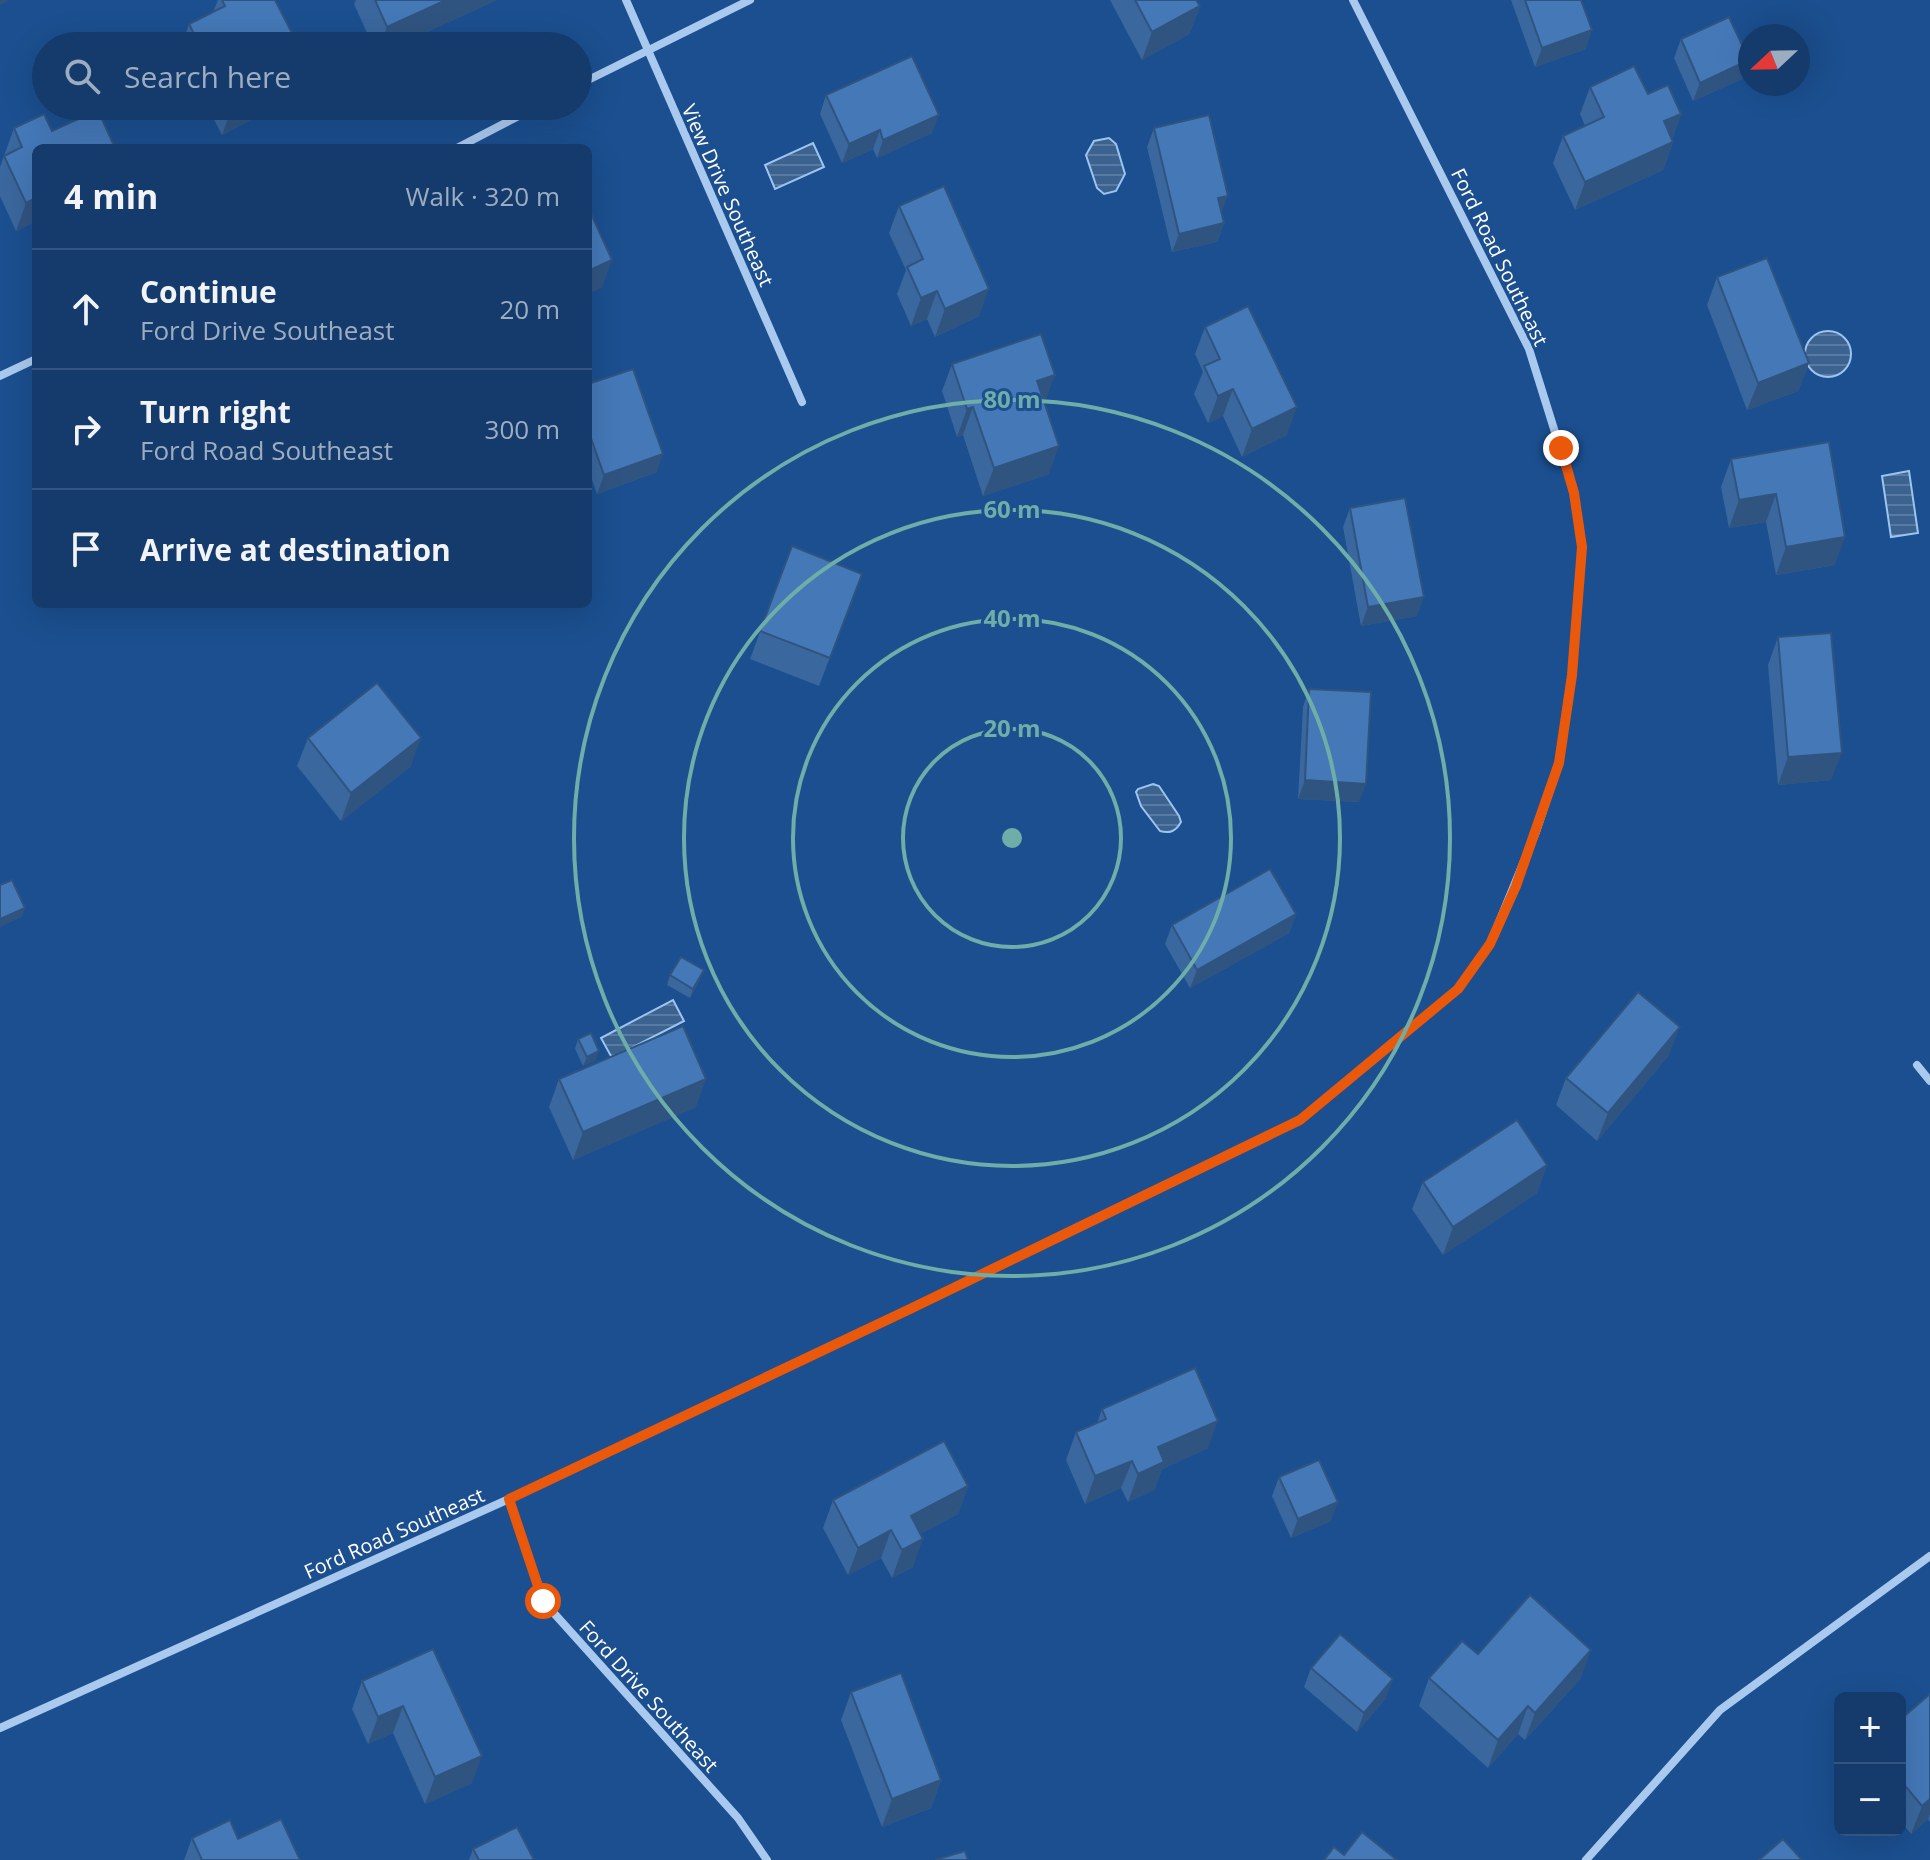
<!DOCTYPE html>
<html lang="en">
<head>
<meta charset="utf-8">
<style>
	:root { --surface:#143b6b; --page:#1d4271; --text:#f1f3f6; --muted:#9dadc1; --line:#33557e }
	body { margin:0; font-family:"Open Sans",sans-serif; background:var(--page); color:var(--text) }
	.controls { position:absolute; right:24px; bottom:24px; display:grid; overflow:hidden; border-radius:12px; box-shadow:0 8px 32px #0002 }
	.controls button { width:72px; height:72px; display:grid; place-items:center; padding:0; border:0; border-bottom:2px solid var(--line); background:var(--surface); color:var(--text); font:40px sans-serif }
	.compass { position:absolute; left:1738px; top:24px; width:72px; height:72px; border-radius:50%; background:var(--surface); box-shadow:0 8px 32px #0002; rotate:248deg }
	.stop { position:absolute; width:24px; height:24px; margin:-18px; border:6px solid #ea580c; border-radius:50%; background:#fff }
	.stop.end { background:#ea580c; border-color:#fff; box-shadow:0 2px 8px #0008 }
	.list { margin:0; padding:0; list-style:none }
	h2 { display:flex; justify-content:space-between; align-items:center; height:104px; margin:0; padding:0 32px; font-size:34px }
	h2 small { font-size:26px; font-weight:400; color:var(--muted) }
	.list li { display:grid; grid-template-columns:52px 1fr auto; gap:24px; align-items:center; box-sizing:border-box; height:120px; padding:0 32px; border-top:2px solid var(--line) }
	.list b { display:block; font-size:30px; white-space:nowrap }
	.list p { margin:0; font-size:26px; white-space:nowrap; color:var(--muted) }
	.list em { font-size:26px; font-style:normal; color:var(--muted) }
	.icon { flex:none; width:44px; height:44px; fill:none; stroke:currentColor; stroke-width:2; stroke-linecap:round; stroke-linejoin:round }
	.map { position:relative; flex:none; width:1930px; height:1860px; overflow:hidden }
	.search { position:absolute; background:var(--surface); box-shadow:0 8px 32px #0002; left:32px; top:32px; width:560px; height:88px; display:flex; align-items:center; gap:20px; box-sizing:border-box; padding:0 28px; border-radius:44px; color:var(--muted); font-size:30px }
	.panel { position:absolute; background:var(--surface); box-shadow:0 8px 32px #0002; left:32px; top:144px; width:560px; height:464px; border-radius:12px }
	.map>svg:first-child { display:block }
</style>
</head>
<body>
<div class="map">
<svg width="1930" height="1860" viewBox="0 0 1930 1860">
	<defs>
		<pattern id="water-rules" width="6" height="5" patternUnits="userSpaceOnUse" patternTransform="scale(2)"><rect width="6" height="5" fill="#3c6290"/><path d="M0 2.5h6" fill="none" stroke="#597aa1"/></pattern>
	</defs>
	<rect width="100%" height="100%" fill="#1b4f8f"/>
	<g fill="url(#water-rules)" stroke="#9cc4f0" stroke-width="2">
		<path d="M1109,138L1116,144L1125,174L1116,191L1104,194L1097,188L1086,155L1094,141Z"/>
		<path d="M813,143L824,167L775,189L765,165Z"/>
		<circle cx="1828" cy="354" r="23"/>
		<path d="M1909,471L1918,533L1891,537L1882,476Z"/>
		<path d="M1153,784L1159,786L1179,816L1181,822C1176,831 1170,834 1160,831L1141,806L1136,792L1138,789Z"/>
		<path d="M673,1000L684,1021L612,1058L601,1038Z"/>
	</g>
	<g fill="none" stroke-linecap="round" stroke-linejoin="round">
		<g stroke="#a9c9ee" stroke-width="8">
			<path d="M626,0L802,402"/>
			<path d="M578,85L750,0"/>
			<path d="M457,148L538,106"/>
			<path d="M0,376L36,359"/>
			<path d="M1917,1065L1930,1081"/>
			<path d="M509,1499L543,1601L738,1818L767,1860"/>
			<path d="M0,1728L509,1499L910,1309L1300,1120L1458,989L1490,944L1536,832L1559,763L1572,675L1582,547L1574,493L1529,349L1353,0"/>
			<path d="M1586,1860L1720,1710L1930,1556"/>
		</g>
	</g>
	<g fill="#3a679d">
		<path d="M218,0H275L294,37L291,46H182L189,24L213,12Z"/>
		<path d="M356,0H497L396,46H373L354,4Z"/>
		<path d="M1110,0H1196L1200,6L1189,34L1142,60Z"/>
		<path d="M1511,0H1581L1586,49L1535,67Z"/>
		<path d="M1681,39L1742,79L1693,101L1674,58Z"/>
		<path d="M1590,87L1648,94L1681,114L1672,139L1673,142L1663,170L1575,210L1553,163L1563,136L1585,126L1580,114Z"/>
		<path d="M826,95L932,133L877,158L873,149L842,163L820,114Z"/>
		<path d="M207,106H264L261,115L222,135Z"/>
		<path d="M14,128L36,148V221L16,231L0,196V167Z"/>
		<path d="M1154,128L1222,213L1224,223L1217,242L1172,252L1147,147Z"/>
		<path d="M899,206L979,316L935,337L927,319L911,326L897,294L906,270L889,233Z"/>
		<path d="M1717,277L1809,363L1798,391L1747,410L1707,305Z"/>
		<path d="M1205,327L1287,435L1242,457L1223,416L1208,423L1194,394L1203,372L1195,354Z"/>
		<path d="M952,364L1044,403L1049,474L983,496L963,435L957,437L942,391Z"/>
		<path d="M588,384L657,472L597,494L588,468Z"/>
		<path d="M1829,442L1835,565L1776,575L1766,522L1729,528L1721,487L1731,459Z"/>
		<path d="M1350,508L1417,616L1361,626L1343,527Z"/>
		<path d="M792,546L862,574L819,686L750,659Z"/>
		<path d="M1778,637L1831,780L1778,785L1768,665Z"/>
		<path d="M1309,689L1359,802L1298,799L1303,707Z"/>
		<path d="M308,738L411,766L341,821L297,766Z"/>
		<path d="M1296,914L1289,933L1190,988L1165,944L1172,925Z"/>
		<path d="M670,975L700,979L690,998L667,985Z"/>
		<path d="M578,1039L596,1060L583,1066L575,1049Z"/>
		<path d="M1669,1055L1597,1141L1556,1105L1566,1078Z"/>
		<path d="M559,1079L696,1107L573,1160L549,1107Z"/>
		<path d="M1547,1165L1537,1193L1443,1255L1412,1209L1423,1182Z"/>
		<path d="M1102,1409L1208,1448L1162,1469L1154,1490L1128,1502L1121,1488L1085,1504L1066,1460L1076,1432L1097,1423Z"/>
		<path d="M1279,1477L1331,1521L1291,1538L1272,1496Z"/>
		<path d="M968,1486L958,1514L920,1534L913,1567L892,1578L881,1558L848,1575L823,1528L833,1500Z"/>
		<path d="M433,1649L472,1783L425,1804L393,1733L368,1744L352,1709L362,1681Z"/>
		<path d="M1478,1654L1581,1678L1525,1740L1518,1734L1488,1768L1419,1706L1429,1678Z"/>
		<path d="M1311,1668L1386,1698L1357,1732L1304,1687Z"/>
		<path d="M851,1692L941,1780L931,1808L882,1827L841,1720Z"/>
		<path d="M1930,1694V1822L1928,1819L1911,1834L1900,1820V1720Z"/>
		<path d="M192,1838L238,1839L300,1860H184Z"/>
		<path d="M473,1849L534,1860H469Z"/>
	</g>
	<g fill="#305480">
		<path d="M0,0H8L7,2L0,5Z"/>
		<path d="M446,0H497L396,46H380L387,27Z"/>
		<path d="M1200,6L1189,34L1142,60L1152,32Z"/>
		<path d="M1592,30L1586,49L1535,67L1542,48Z"/>
		<path d="M294,37L291,46H277Z"/>
		<path d="M1749,60L1742,79L1693,101L1700,83Z"/>
		<path d="M234,106H264L261,115L222,135L232,107Z"/>
		<path d="M1681,114L1671,141L1664,121Z"/>
		<path d="M939,115L932,133L877,158L883,140Z"/>
		<path d="M880,130L873,149L842,163L849,144Z"/>
		<path d="M1673,142L1663,170L1575,210L1585,182Z"/>
		<path d="M1228,196L1221,214L1218,198Z"/>
		<path d="M36,198V221L16,231L26,203Z"/>
		<path d="M1224,223L1217,242L1172,252L1179,234Z"/>
		<path d="M612,260L602,288L588,294V271Z"/>
		<path d="M989,289L979,316L935,337L945,309Z"/>
		<path d="M937,291L927,319L911,326L921,298Z"/>
		<path d="M1809,363L1798,391L1747,410L1758,383Z"/>
		<path d="M1055,375L1045,403L1037,381Z"/>
		<path d="M1233,389L1223,416L1208,423L1218,396Z"/>
		<path d="M973,407L963,435L957,437L967,409Z"/>
		<path d="M1297,407L1287,435L1242,457L1252,429Z"/>
		<path d="M1059,446L1049,474L983,496L994,468Z"/>
		<path d="M663,454L657,472L597,494L604,475Z"/>
		<path d="M1776,494L1766,522L1729,528L1739,500Z"/>
		<path d="M1845,537L1835,565L1776,575L1786,547Z"/>
		<path d="M1424,597L1417,616L1361,626L1368,607Z"/>
		<path d="M421,738L411,766L341,821L351,793Z"/>
		<path d="M1842,753L1831,780L1778,785L1788,757Z"/>
		<path d="M1305,780L1366,784L1359,802L1298,799Z"/>
		<path d="M25,908L22,917L0,927V919Z"/>
		<path d="M1296,914L1289,933L1190,988L1197,970Z"/>
		<path d="M704,970L700,979L690,998L693,989Z"/>
		<path d="M1680,1027L1669,1055L1597,1141L1608,1113Z"/>
		<path d="M599,1051L596,1060L583,1066L587,1057Z"/>
		<path d="M706,1079L696,1107L573,1160L583,1132Z"/>
		<path d="M1547,1165L1537,1193L1443,1255L1453,1227Z"/>
		<path d="M1218,1421L1208,1448L1162,1469L1154,1490L1128,1502L1138,1474L1158,1447Z"/>
		<path d="M1132,1461L1121,1488L1085,1504L1095,1476Z"/>
		<path d="M968,1486L958,1514L901,1544L911,1516Z"/>
		<path d="M1338,1502L1331,1521L1291,1538L1298,1519Z"/>
		<path d="M891,1530L881,1558L848,1575L858,1548Z"/>
		<path d="M923,1539L913,1567L892,1578L902,1550Z"/>
		<path d="M1591,1650L1581,1678L1525,1740L1535,1713Z"/>
		<path d="M1393,1679L1386,1698L1357,1732L1364,1713Z"/>
		<path d="M403,1706L393,1733L368,1744L378,1717Z"/>
		<path d="M1528,1706L1518,1734L1488,1768L1498,1740Z"/>
		<path d="M482,1756L472,1783L425,1804L435,1777Z"/>
		<path d="M941,1780L931,1808L882,1827L892,1799Z"/>
		<path d="M1930,1799V1814L1928,1819L1911,1834L1922,1806Z"/>
	</g>
	<g fill="#4478b7" stroke="#305480" stroke-width="2">
		<path d="M222,0H275L294,37L277,46H200L189,24L225,6Z"/>
		<path d="M375,0H446L387,27Z"/>
		<path d="M1135,0H1196L1200,6L1152,32Z"/>
		<path d="M1525,0H1581L1592,30L1542,48Z"/>
		<path d="M1729,17L1749,60L1700,83L1681,39Z"/>
		<path d="M912,56L939,115L883,140L880,130L849,144L826,95Z"/>
		<path d="M1634,66L1648,94L1668,85L1681,114L1664,121L1673,142L1585,182L1563,136L1604,117L1590,87Z"/>
		<path d="M98,110L115,148H36V198L26,203L4,156L22,147L14,128L44,114L52,131Z"/>
		<path d="M1209,115L1228,196L1218,198L1224,223L1179,234L1154,128Z"/>
		<path d="M944,186L989,289L945,309L937,291L921,298L907,267L923,259L899,206Z"/>
		<path d="M588,207L612,260L588,271Z"/>
		<path d="M1767,258L1809,363L1758,383L1717,277Z"/>
		<path d="M1248,306L1297,407L1252,429L1233,389L1218,396L1204,366L1220,359L1205,327Z"/>
		<path d="M1041,334L1055,375L1037,381L1059,446L994,468L973,407L967,409L952,364Z"/>
		<path d="M633,369L663,454L604,475L588,430V384Z"/>
		<path d="M1829,442L1845,537L1786,547L1776,494L1739,500L1731,459Z"/>
		<path d="M1405,498L1424,597L1368,607L1350,508Z"/>
		<path d="M792,546L862,574L830,658L760,631Z"/>
		<path d="M1831,633L1842,753L1788,757L1778,637Z"/>
		<path d="M377,683L421,738L351,793L308,738Z"/>
		<path d="M1309,689L1371,692L1366,784L1305,780Z"/>
		<path d="M1270,869L1296,914L1197,970L1172,925Z"/>
		<path d="M12,880L25,908L0,919V885Z"/>
		<path d="M681,957L704,970L693,989L670,975Z"/>
		<path d="M1638,992L1680,1027L1608,1113L1566,1078Z"/>
		<path d="M683,1026L706,1079L583,1132L559,1079Z"/>
		<path d="M591,1033L599,1051L587,1057L578,1039Z"/>
		<path d="M1517,1120L1547,1165L1453,1227L1423,1182Z"/>
		<path d="M1195,1368L1218,1421L1158,1447L1164,1462L1138,1474L1132,1461L1095,1476L1076,1432L1106,1419L1102,1409Z"/>
		<path d="M944,1441L968,1486L911,1516L923,1539L902,1550L891,1530L858,1548L833,1500Z"/>
		<path d="M1319,1460L1338,1502L1298,1519L1279,1477Z"/>
		<path d="M1530,1595L1591,1650L1535,1713L1528,1706L1498,1740L1429,1678L1462,1641L1478,1654Z"/>
		<path d="M1340,1634L1393,1679L1364,1713L1311,1668Z"/>
		<path d="M433,1649L482,1756L435,1777L403,1706L378,1717L362,1681Z"/>
		<path d="M901,1673L941,1780L892,1799L851,1692Z"/>
		<path d="M1930,1694V1799L1922,1806L1900,1780V1720Z"/>
		<path d="M281,1819L300,1860H202L192,1838L230,1820L238,1839Z"/>
		<path d="M517,1827L534,1860H479L473,1849Z"/>
		<path d="M1362,1832L1397,1860H1324L1334,1847L1344,1855Z"/>
		<path d="M1783,1839L1802,1860H1759Z"/>
		<path d="M965,1851L968,1860H935Z"/>
	</g>
	<g fill="none" stroke-linecap="round" stroke-linejoin="round">
		<path stroke="#ea580c" stroke-width="10" d="M543,1601L509,1499L910,1309L1300,1120L1458,989L1490,944L1516,886L1559,763L1572,675L1582,547L1574,493L1561,448"/>
	</g>
	<g fill="none" stroke="#6fada8" stroke-width="4">
		<circle cx="1012" cy="838" r="109"/>
		<circle cx="1012" cy="838" r="219"/>
		<circle cx="1012" cy="838" r="328"/>
		<circle cx="1012" cy="838" r="438"/>
	</g>
	<g text-anchor="middle" dominant-baseline="central" stroke-width="6" stroke-linejoin="round" paint-order="stroke">
		<g font-size="20" fill="#fff" stroke="#1b4f8f">
			<text transform="translate(728 195) rotate(66)">View Drive Southeast</text>
			<text transform="translate(1500 257) rotate(64)">Ford Road Southeast</text>
			<text transform="translate(394 1533) rotate(-24)">Ford Road Southeast</text>
			<text transform="translate(649 1696) rotate(48)">Ford Drive Southeast</text>
		</g>
	</g>
	<circle cx="1012" cy="838" r="12" fill="#6fada8" stroke="#1b4f8f" stroke-width="4"/>
	<g font-size="24" text-anchor="middle" font-weight="bold" fill="#6fada8" stroke="#1b4f8f" stroke-width="6" stroke-linejoin="round" paint-order="stroke">
		<text x="1012" y="408">80 m</text>
		<text x="1012" y="518">60 m</text>
		<text x="1012" y="627">40 m</text>
		<text x="1012" y="737">20 m</text>
	</g>
</svg>
<div class="controls">
<button>+</button>
<button>−</button>
</div>
<svg class="compass" viewBox="-18 -18 36 36"><path d="M0-13l5 13h-10z" fill="#e53935"/><path d="M0 13l5-13h-10z" fill="#9dadc1"/></svg>
<div class="stop" style="left:543px;top:1601px"></div>
<div class="stop end" style="left:1561px;top:448px"></div>
<div class="search"><svg class="icon" aria-label="search" viewBox="0 0 24 24"><circle cx="10" cy="10" r="6"/><path d="M15 15l6 6"/></svg>Search here</div>
<section class="panel">
<h2>4 min<small>Walk · 320 m</small></h2>
<ul class="list">
<li><svg class="icon" aria-label="ahead" viewBox="0 0 24 24"><path d="M12 20V5M6 11l6-6 6 6"/></svg><div><b>Continue</b><p>Ford Drive Southeast</p></div><em>20 m</em></li>
<li><svg class="icon" aria-label="right" viewBox="0 0 24 24"><path d="M7 20v-9h11M14 6l5 5-5 5"/></svg><div><b>Turn right</b><p>Ford Road Southeast</p></div><em>300 m</em></li>
<li><svg class="icon" aria-label="arrive" viewBox="0 0 24 24"><path d="M6 21V4h12l-3 4 3 4H6"/></svg><div><b>Arrive at destination</b></div></li>
</ul>
</section>
</div>
</body>
</html>
